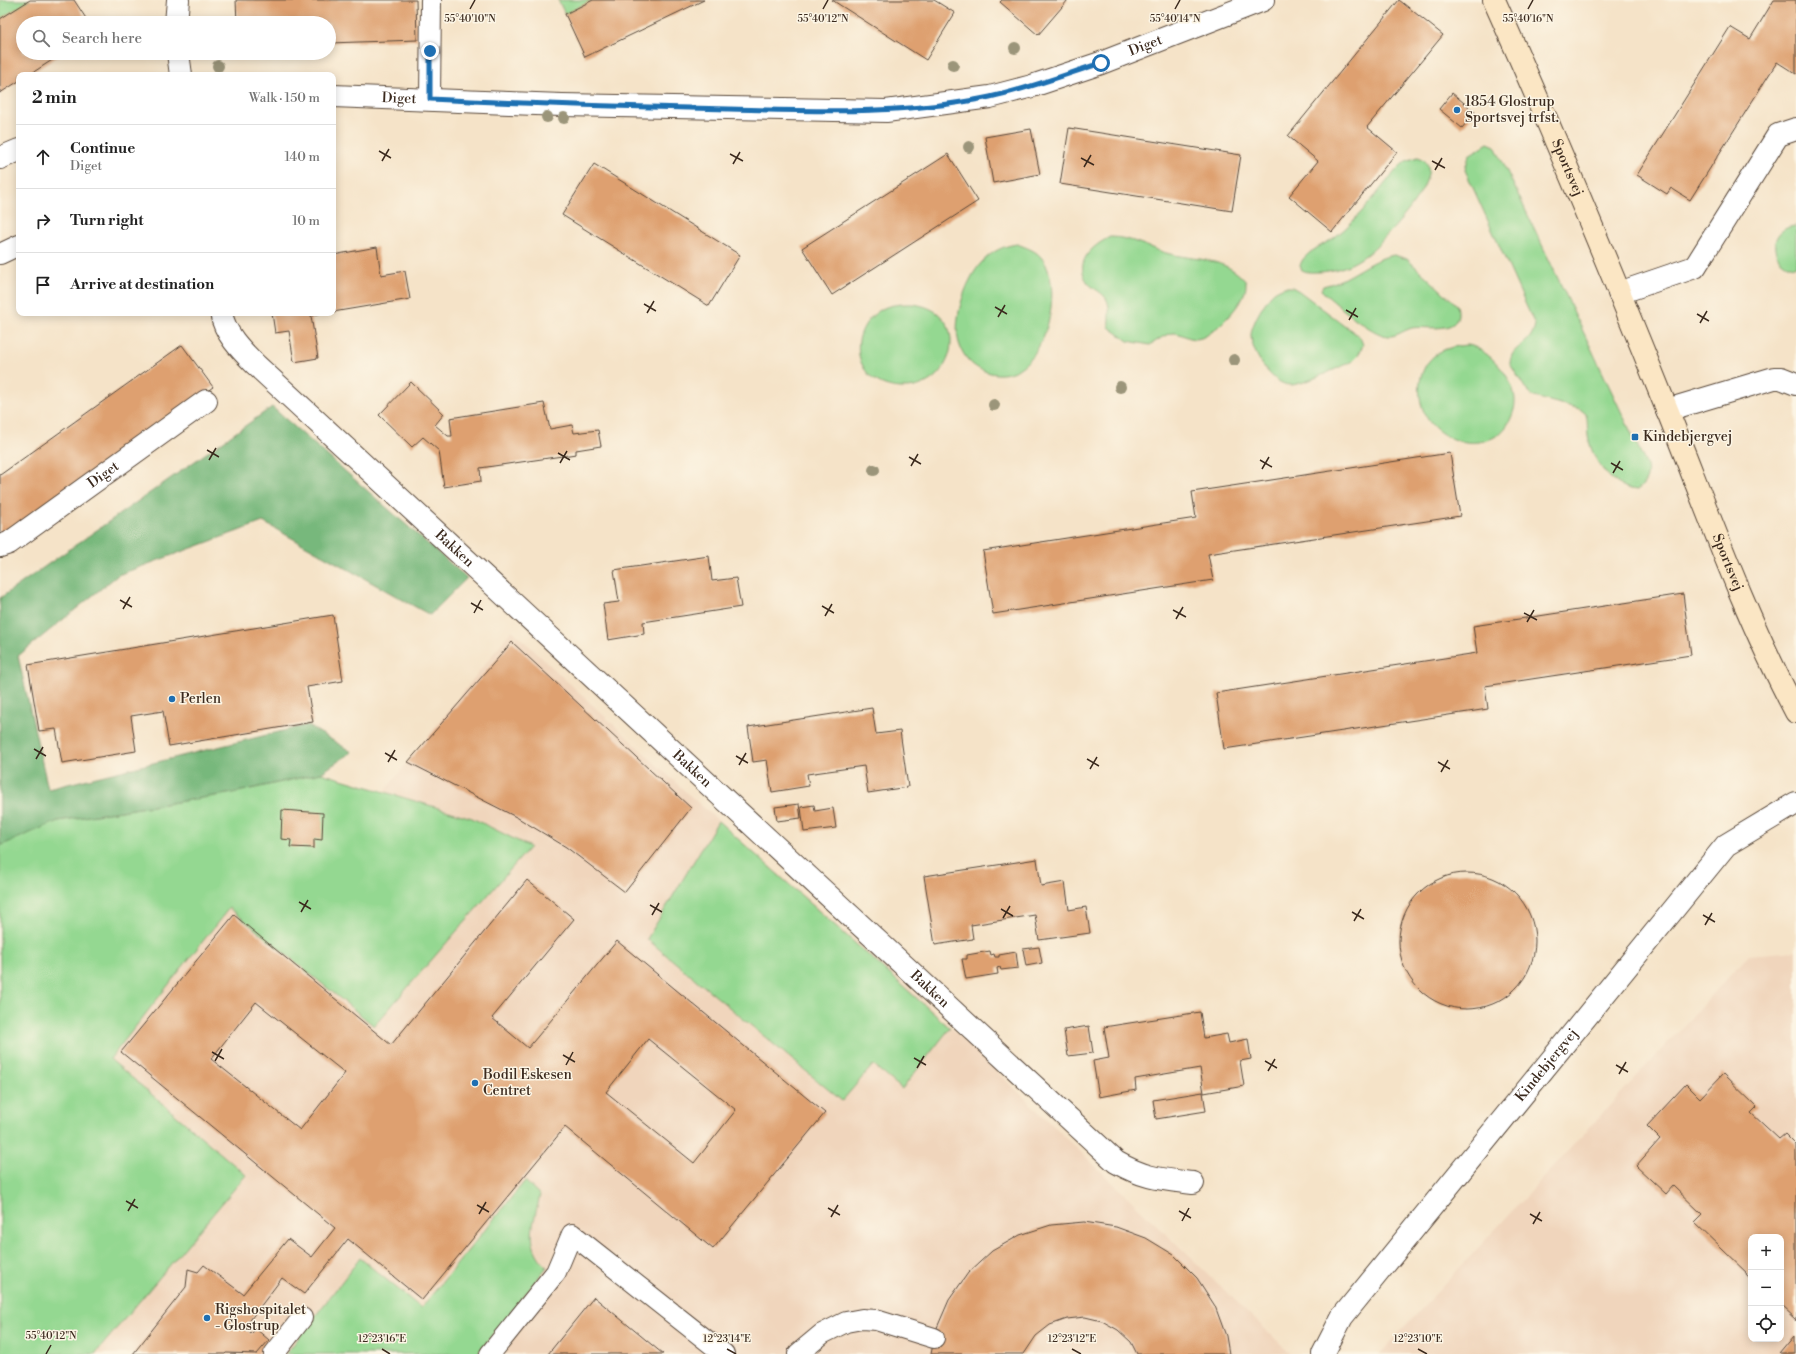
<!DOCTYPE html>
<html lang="en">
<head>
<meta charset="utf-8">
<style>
	:root { --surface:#fff; --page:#f2f2f2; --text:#222; --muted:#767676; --line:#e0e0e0 }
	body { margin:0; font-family:"Libre Bodoni",serif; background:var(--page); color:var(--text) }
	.controls { position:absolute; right:12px; bottom:12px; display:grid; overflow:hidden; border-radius:8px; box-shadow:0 2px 10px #0003 }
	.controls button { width:36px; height:36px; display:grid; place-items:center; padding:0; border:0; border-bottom:1px solid var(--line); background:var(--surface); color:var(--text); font:20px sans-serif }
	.stop { position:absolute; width:12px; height:12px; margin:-9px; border:3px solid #1f6fb2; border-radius:50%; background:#fff }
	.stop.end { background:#1f6fb2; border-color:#fff; box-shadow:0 1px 4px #0008 }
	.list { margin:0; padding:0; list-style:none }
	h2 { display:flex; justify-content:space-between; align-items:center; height:52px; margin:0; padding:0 16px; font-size:17px }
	h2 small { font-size:13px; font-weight:400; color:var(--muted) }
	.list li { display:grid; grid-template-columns:26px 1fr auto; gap:12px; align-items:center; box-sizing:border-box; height:64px; padding:0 16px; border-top:1px solid var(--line) }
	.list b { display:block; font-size:15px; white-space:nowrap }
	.list p { margin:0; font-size:13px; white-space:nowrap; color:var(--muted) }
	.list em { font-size:13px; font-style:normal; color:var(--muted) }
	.icon { flex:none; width:22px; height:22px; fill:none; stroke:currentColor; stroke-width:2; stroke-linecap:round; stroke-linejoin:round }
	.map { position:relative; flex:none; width:1796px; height:1354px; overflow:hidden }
	.search { position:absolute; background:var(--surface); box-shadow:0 2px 10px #0003; left:16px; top:16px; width:320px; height:44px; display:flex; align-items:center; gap:10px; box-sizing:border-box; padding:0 14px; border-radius:22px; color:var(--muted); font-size:15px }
	.panel { position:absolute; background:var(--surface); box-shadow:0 2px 10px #0003; left:16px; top:72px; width:320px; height:244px; border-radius:8px }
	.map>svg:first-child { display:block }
</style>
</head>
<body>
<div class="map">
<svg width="1796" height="1354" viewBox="0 0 1796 1354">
	<rect width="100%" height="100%" fill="#fcf5e5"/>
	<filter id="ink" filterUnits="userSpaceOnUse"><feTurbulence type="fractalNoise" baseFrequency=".025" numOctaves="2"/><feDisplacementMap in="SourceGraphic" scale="8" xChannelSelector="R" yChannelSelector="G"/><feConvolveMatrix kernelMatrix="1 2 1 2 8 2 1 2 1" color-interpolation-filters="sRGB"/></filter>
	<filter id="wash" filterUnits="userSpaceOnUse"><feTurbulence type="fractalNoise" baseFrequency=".012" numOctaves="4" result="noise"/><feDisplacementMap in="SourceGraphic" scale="16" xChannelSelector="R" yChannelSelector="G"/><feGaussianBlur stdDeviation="0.9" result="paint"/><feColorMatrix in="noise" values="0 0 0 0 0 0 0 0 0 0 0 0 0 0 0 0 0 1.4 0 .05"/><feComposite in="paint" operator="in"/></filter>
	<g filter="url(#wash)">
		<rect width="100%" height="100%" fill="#f5e3c8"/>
		<g fill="#f0d5bc" fill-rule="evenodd">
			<path d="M512,630L688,794L913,991L1291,1354H0V846L321,773L384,792Z"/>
			<path d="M1796,951V1354H1380L1749,955ZM1751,1237H1781V1339H1751Z"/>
		</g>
		<g fill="#94d891" stroke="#688158">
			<path d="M0,0H30L0,19Z"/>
			<path d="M558,0H593L565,14Z"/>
			<path d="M1488,143L1495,146L1647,466C1649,477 1646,483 1637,490C1611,488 1592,460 1588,436C1587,428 1588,421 1586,414L1580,409L1534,397L1527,391L1510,364C1511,343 1530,349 1535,325L1465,170L1469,155Z"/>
			<path d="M1418,157C1455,168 1382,243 1367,254C1353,265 1337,271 1319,272C1313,272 1308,273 1302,270L1300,266C1303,252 1325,245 1335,237C1359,219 1378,191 1398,168L1406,161Z"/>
			<path d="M1796,226V266L1794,267C1767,262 1769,227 1796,226Z"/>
			<path d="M1110,237C1131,237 1146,247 1166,253C1195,261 1225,256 1246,282C1246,285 1246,289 1245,291C1242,305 1214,334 1201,338C1190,342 1182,332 1172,333C1164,335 1157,341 1150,345L1128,341L1109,327C1108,318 1111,309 1107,300C1103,292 1093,289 1088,283C1073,262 1092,246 1110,237Z"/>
			<path d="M1017,244C1025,247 1035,250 1041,257C1068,289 1042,390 987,372C973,368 963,357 959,343C952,320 966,278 983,261C993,251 1003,246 1017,244Z"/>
			<path d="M1394,255L1407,259L1457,305C1465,337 1426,325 1412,328C1401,331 1395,339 1383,335C1367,330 1333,302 1321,290L1323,286C1349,281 1368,259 1394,255Z"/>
			<path d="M1284,287H1292L1299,291L1360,337L1363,345L1358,356L1353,361C1339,367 1304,385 1290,385C1272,385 1251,352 1251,335C1251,325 1264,303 1271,295C1274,291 1280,289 1284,287Z"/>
			<path d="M912,304C974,310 956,391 901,388C853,386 844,331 882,309C891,304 903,304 912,304Z"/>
			<path d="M1468,345C1489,349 1516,380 1515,402C1515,408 1513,414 1510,420C1495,453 1444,447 1427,418C1416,399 1416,371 1434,356C1443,348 1456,346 1468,345Z"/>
			<path d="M0,671L58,821L233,793L321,773L472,818L530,847L374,1026L229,908L110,1059L246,1175L95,1354H0Z"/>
			<path d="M718,821L950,1028L902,1089L873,1065L842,1101L647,939Z"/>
			<path d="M525,1181L540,1195C534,1224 523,1243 547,1267L477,1354H286L360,1258L421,1308Z"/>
		</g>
		<path fill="#77b87b" stroke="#59714c" d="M272,407L467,578L430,615L263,522L118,575L18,656L48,789L307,725L352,752L321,773L233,793L58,821L0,846V598Z"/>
		<g id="blocks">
			<g fill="#dea06f" fill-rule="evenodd">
				<path d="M30,0H74L89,23H23V53H63L29,75H19V81L0,93V19Z"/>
				<path d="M236,0H416L417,40L329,43V23H237Z"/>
				<path d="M593,0H704L585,57L565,14Z"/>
				<path d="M832,0H934L955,13L926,60Z"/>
				<path d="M1002,0H1068L1038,35L1000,2Z"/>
				<path d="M1399,0L1443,35L1367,127L1397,152L1332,232L1289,196L1318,161L1288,136Z"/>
				<path d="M1774,0H1796V74L1777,62L1690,200L1671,188L1667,194L1637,175L1730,27L1750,39Z"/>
				<path d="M1452,93L1475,112L1462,128L1439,109Z"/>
				<path d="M1069,128L1241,155L1232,211L1060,184Z"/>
				<path d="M1031,129L1040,174L993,183L985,137Z"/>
				<path d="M948,154L978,201L832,295L802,248Z"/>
				<path d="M594,164L740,255L709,306L562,215Z"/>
				<path d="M377,247L381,275L405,271L410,299L333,312V255Z"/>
				<path d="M272,313H322L311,316L318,358L294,362L289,331L275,333Z"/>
				<path d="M182,345L213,387L15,529L0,537V475Z"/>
				<path d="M411,382L444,414L435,425L448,436H452L450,418L544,403L550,429L572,425L574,433L598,430L601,446L576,450V454L480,468L481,481L444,487L439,451L423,437L412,447L379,415Z"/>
				<path d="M1450,453L1460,516L1208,554L1213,580L993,614L983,551L1196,518L1192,492Z"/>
				<path d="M709,556L712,581L736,578L741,607L643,622L644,634L608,640L603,604L619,602L614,570Z"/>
				<path d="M1683,594L1691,655L1485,686L1488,709L1224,749L1216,693L1477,653L1473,626Z"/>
				<path d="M333,615L343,681L307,687L313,722L169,746L163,711L131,716L136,751L62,763L56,729L39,731L28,665Z"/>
				<path d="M512,642L691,808L625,892L566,847L518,818L408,762Z"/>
				<path d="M872,708L876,734L900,731L908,787L868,793L864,766L807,774L809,786L772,792L767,760L753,762L748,727Z"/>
				<path d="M799,804L801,818L777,821L775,807Z"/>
				<path d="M814,805L815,811L833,808L836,828L804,832L801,807Z"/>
				<path d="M282,810L323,813L322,840L314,839V848L290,847L291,840L281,839Z"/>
				<path d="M1037,859L1041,886L1065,882L1069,910L1086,907L1090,933L1039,940L1035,915L971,925L973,939L935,945L924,876Z"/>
				<circle cx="1467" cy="941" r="68"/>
				<path d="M527,880L574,919L492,1018L528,1048L617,941L825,1113L713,1249L565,1127L422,1300L348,1239L304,1294L282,1278L244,1328L251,1334L256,1329L269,1340L257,1354L226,1353L225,1354H133L186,1287L188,1269L198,1272L204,1265L243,1294L288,1239L312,1257L335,1228L121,1052L234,915L391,1045ZM256,1002L345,1073L300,1130L211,1059ZM648,1039L736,1110L694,1163L606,1092Z"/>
				<path d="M1039,947L1042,963L1026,966L1023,949Z"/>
				<path d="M990,951L991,955L994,954L995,957H999V955L1016,952L1018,968L1001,970L1000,967L997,968L998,974L966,979L962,959H967V955Z"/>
				<path d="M1200,1012L1204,1038L1227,1034L1229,1043L1248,1039L1251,1059L1240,1061L1244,1086L1204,1093L1200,1068L1135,1079L1136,1090L1099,1097L1093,1061L1109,1058L1104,1027Z"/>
				<path d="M1089,1026L1093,1053L1068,1056L1064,1030Z"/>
				<path d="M1723,1074L1757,1107L1751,1113L1779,1139L1785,1134L1796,1145V1320L1781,1306V1237H1751V1277L1694,1222L1702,1214L1673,1186L1666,1194L1636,1166L1660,1139L1647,1126L1686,1084L1700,1098Z"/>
				<path d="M1203,1092L1206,1111L1156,1119L1153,1100Z"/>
				<path d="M1084,1222L1116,1227L1146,1238L1174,1255L1197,1278L1215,1306L1226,1336L1229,1354H1137L1131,1342L1118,1330L1102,1321L1085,1317L1067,1319L1050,1325L1036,1336L1024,1354H931L936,1330L949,1300L968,1273L992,1251L1020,1235L1051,1225Z"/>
				<path d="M594,1297L646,1340L663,1354H548Z"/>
				<path d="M1796,1336V1354H1781Z"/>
			</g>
		</g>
	</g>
	<g filter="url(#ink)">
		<use href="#blocks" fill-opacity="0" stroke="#574638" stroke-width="1"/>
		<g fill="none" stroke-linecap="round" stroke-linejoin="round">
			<defs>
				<g id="lane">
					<path d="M430,99L431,0"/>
					<path d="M0,254L19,245"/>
					<path d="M274,1354L302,1318"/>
					<path d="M490,1354L556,1272L572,1234L724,1354"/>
					<path d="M798,1354L822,1334L846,1322L862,1319L876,1320L934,1338"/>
				</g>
				<g id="street">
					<path d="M176,23L178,0"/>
					<path d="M178,53L181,75"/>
					<path id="s1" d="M333,96L562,105L886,111L990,97L1032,86L1101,63L1263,0"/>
					<path d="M0,158L19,150"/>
					<path d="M1619,293L1695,267L1778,135L1796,129"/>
					<path id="s2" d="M221,313C225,334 240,349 255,364L1116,1162C1146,1179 1160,1179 1193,1183"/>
					<path d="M1667,410L1774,378H1781L1796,384"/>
					<path id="s3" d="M0,546L9,543L206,401"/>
					<path id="s4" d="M1323,1354L1342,1317L1726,845L1796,803"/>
				</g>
				<g id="secondary">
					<path id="s5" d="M1494,0C1555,136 1612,273 1668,412C1708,512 1745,616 1796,712"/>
				</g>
			</defs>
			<use href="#lane" stroke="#574638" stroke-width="22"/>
			<use href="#street" stroke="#574638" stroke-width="24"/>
			<use href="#secondary" stroke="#574638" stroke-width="24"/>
			<use href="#lane" stroke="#fff" stroke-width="20"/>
			<use href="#street" stroke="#fff" stroke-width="22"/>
			<use href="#secondary" stroke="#fbe6c4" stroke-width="22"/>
		</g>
		<g fill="#9b957a">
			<circle cx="1015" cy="48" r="6"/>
			<circle cx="953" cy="65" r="6"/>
			<circle cx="218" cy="66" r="6"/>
			<circle cx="547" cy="117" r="6"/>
			<circle cx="564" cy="118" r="6"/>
			<circle cx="969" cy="147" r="6"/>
			<circle cx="1234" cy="360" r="6"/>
			<circle cx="1120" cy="387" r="6"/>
			<circle cx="994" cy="405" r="6"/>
			<circle cx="874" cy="470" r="6"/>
		</g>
	</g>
	<g fill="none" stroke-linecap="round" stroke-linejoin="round" filter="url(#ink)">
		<path stroke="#1f6fb2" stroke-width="5" d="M430,51V99C530,104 629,107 729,109C816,111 904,115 990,97C1028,89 1064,75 1101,63"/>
	</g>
	<path fill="none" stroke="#3b2a1e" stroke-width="1.5" d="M470,9L475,0M823,9L828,0M1175,9L1180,0M1528,9L1533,0M379,151L391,158M730,154L743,161M1081,158L1094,165M382,161L389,149M1432,161L1445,168M733,164L740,152M1084,167L1091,155M1435,170L1442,158M644,304L656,311M995,307L1007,314M1346,310L1358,317M647,313L654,301M1697,314L1709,321M998,317L1005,305M1349,320L1356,308M1700,323L1707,311M207,450L219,457M558,453L570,460M909,457L921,464M209,460L216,448M1260,460L1272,467M560,463L567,451M1611,463L1623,470M911,466L918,454M1262,469L1269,457M1613,473L1620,461M120,600L132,607M471,603L483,610M822,606L834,613M123,609L130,597M1173,610L1186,617M474,613L481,600M1524,613L1537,620M825,616L832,604M1176,619L1183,607M1527,622L1534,610M34,749L46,756M385,753L397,760M736,756L748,763M36,759L43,747M1087,759L1099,766M388,762L395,750M1438,762L1450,769M739,765L746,753M1090,769L1097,757M1441,772L1448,760M299,902L311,909M650,905L662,912M1001,909L1013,916M301,912L308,900M1352,912L1364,919M652,915L659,903M1703,915L1715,922M1003,918L1010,906M1354,921L1361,909M1705,925L1712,913M212,1052L224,1059M563,1055L575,1062M914,1058L926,1065M215,1061L222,1049M1265,1061L1277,1068M566,1065L573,1052M1616,1065L1628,1072M917,1068L924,1056M1268,1071L1275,1059M1619,1074L1626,1062M126,1201L138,1208M477,1205L489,1212M828,1208L840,1215M128,1211L135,1199M1179,1211L1191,1218M479,1214L486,1202M1530,1214L1542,1221M831,1217L838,1205M1182,1221L1189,1208M1533,1224L1540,1212M382,1349L390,1354M727,1349L736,1354M1072,1349L1081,1354M1418,1349L1427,1354M46,1354L51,1345"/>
	<g fill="#1f6fb2" stroke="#fcf5e5" stroke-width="1.5">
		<circle cx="1457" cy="110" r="4"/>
		<rect x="1631" y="433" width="8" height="8" rx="2"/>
		<circle cx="172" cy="699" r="4"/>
		<circle cx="475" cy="1083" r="4"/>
		<circle cx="207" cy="1318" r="4"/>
	</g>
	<g text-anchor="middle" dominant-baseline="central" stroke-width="3" stroke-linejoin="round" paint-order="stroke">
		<g font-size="14" fill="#3b2a1e" stroke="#fcf5e5">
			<text stroke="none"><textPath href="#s1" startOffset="822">Diget</textPath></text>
			<text stroke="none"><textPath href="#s1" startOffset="66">Diget</textPath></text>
			<text stroke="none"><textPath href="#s5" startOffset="183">Sportsvej</textPath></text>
			<text stroke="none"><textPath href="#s3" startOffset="126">Diget</textPath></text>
			<text stroke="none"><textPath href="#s2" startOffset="334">Bakken</textPath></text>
			<text stroke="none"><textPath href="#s5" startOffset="609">Sportsvej</textPath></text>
			<text stroke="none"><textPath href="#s2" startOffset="658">Bakken</textPath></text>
			<text stroke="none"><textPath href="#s2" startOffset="982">Bakken</textPath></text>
			<text stroke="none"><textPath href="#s4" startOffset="366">Kindebjergvej</textPath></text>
		</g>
		<g font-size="14" fill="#3b2a1e" stroke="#fcf5e5" text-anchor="start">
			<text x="1465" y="102">1854 Glostrup<tspan x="1465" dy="16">Sportsvej trfst.</tspan></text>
			<text x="1643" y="437">Kindebjergvej</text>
			<text x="180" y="699">Perlen</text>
			<text x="483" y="1075">Bodil Eskesen<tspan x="483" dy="16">Centret</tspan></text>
			<text x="215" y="1310">Rigshospitalet<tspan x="215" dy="16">- Glostrup</tspan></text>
		</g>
	</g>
	<g font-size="10" text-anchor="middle" fill="#3b2a1e" stroke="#fcf5e5" stroke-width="3" stroke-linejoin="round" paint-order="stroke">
		<text x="470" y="22">55°40'10"N</text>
		<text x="823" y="22">55°40'12"N</text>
		<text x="1175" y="22">55°40'14"N</text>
		<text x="1528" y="22">55°40'16"N</text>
		<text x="51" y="1339">55°40'12"N</text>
		<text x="382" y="1342">12°23'16"E</text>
		<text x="727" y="1342">12°23'14"E</text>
		<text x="1072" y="1342">12°23'12"E</text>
		<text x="1418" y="1342">12°23'10"E</text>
	</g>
</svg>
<div class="controls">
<button>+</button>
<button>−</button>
<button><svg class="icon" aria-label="locate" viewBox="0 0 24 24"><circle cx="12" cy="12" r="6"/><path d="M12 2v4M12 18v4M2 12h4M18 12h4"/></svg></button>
</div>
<div class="stop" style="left:1101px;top:63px"></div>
<div class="stop end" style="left:430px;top:51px"></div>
<div class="search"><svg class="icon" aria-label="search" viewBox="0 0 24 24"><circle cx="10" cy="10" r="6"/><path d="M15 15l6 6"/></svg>Search here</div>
<section class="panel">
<h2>2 min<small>Walk · 150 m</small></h2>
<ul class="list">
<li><svg class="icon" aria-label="ahead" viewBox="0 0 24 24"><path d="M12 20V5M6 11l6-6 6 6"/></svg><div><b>Continue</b><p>Diget</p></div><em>140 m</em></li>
<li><svg class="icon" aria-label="right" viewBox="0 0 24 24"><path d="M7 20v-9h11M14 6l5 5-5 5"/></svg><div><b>Turn right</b></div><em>10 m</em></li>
<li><svg class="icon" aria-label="arrive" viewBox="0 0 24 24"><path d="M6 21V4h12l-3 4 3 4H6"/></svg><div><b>Arrive at destination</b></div></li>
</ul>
</section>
</div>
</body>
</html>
